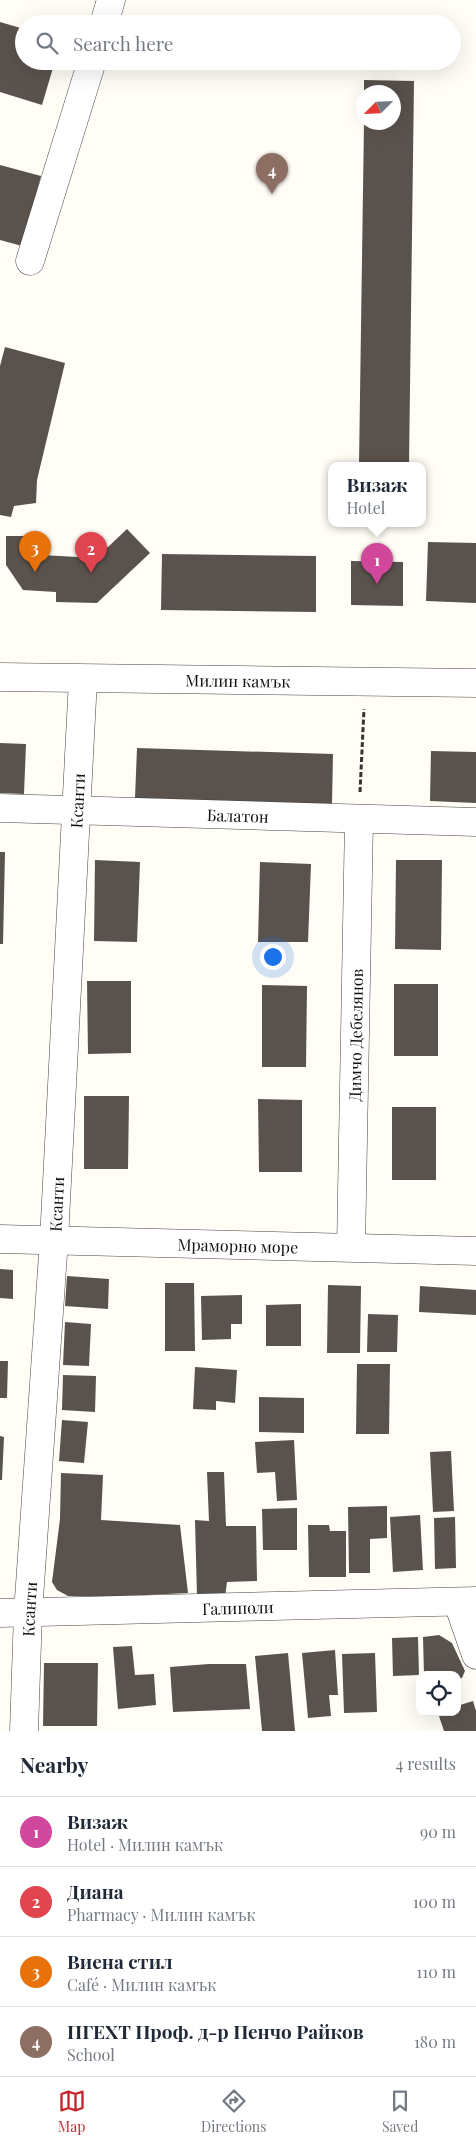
<!DOCTYPE html>
<html lang="en">
<head>
<meta charset="utf-8">
<style>
	:root { --surface:#fff; --page:#f2f2f3; --text:#1f2937; --muted:#747a83; --line:#e0e1e3; --accent:#c4262e }
	body { margin:0; font-family:"Playfair Display",serif; background:var(--page); color:var(--text) }
	.controls { position:absolute; right:15px; bottom:15px; display:grid; overflow:hidden; border-radius:10px; box-shadow:0 5px 20px #0002 }
	.controls button { width:45px; height:45px; display:grid; place-items:center; padding:0; border:0; border-bottom:1px solid var(--line); background:var(--surface); color:var(--text); font:25px sans-serif }
	.compass { position:absolute; left:356px; top:85px; width:45px; height:45px; border-radius:50%; background:var(--surface); box-shadow:0 5px 20px #0002; rotate:246deg }
	.you { position:absolute; left:272px; top:956px; width:18px; height:18px; margin:-12px; border:4px solid #fff; border-radius:50%; background:#1a73e8; box-shadow:0 0 0 8px #1a73e833 }
	.badge { display:grid; place-items:center; width:32px; height:32px; border-radius:50%; background:var(--accent); color:#fff; font-size:16px; font-weight:700 }
	.pin { position:absolute; translate:-50% -41px; filter:drop-shadow(0 1px 2px #0008) }
	.pin::after { content:''; position:absolute; top:26px; width:18px; height:15px; background:inherit; clip-path:polygon(0 0,100% 0,50% 100%) }
	.popup { position:absolute; left:328px; top:462px; width:98px; height:65px; box-sizing:border-box; display:grid; place-content:center; border-radius:10px; background:var(--surface); filter:drop-shadow(0 1px 4px #0005); font-size:16px; white-space:nowrap; color:var(--muted) }
	.popup b { font-size:19px; color:var(--text) }
	.popup::after { content:''; position:absolute; left:50%; top:100%; margin-left:-10px; border:10px solid transparent; border-top-color:var(--surface) }
	.list { margin:0; padding:0; list-style:none }
	h2 { display:flex; justify-content:space-between; align-items:center; height:65px; margin:0; padding:0 20px; font-size:21px }
	h2 small { font-size:16px; font-weight:400; color:var(--muted) }
	.list li { display:grid; grid-template-columns:32px 1fr auto; gap:15px; align-items:center; box-sizing:border-box; height:70px; padding:0 20px; border-top:1px solid var(--line) }
	.list b { display:block; font-size:19px; white-space:nowrap }
	.list p { margin:0; font-size:16px; white-space:nowrap; color:var(--muted) }
	.list em { font-size:16px; font-style:normal; color:var(--muted) }
	.icon { flex:none; width:28px; height:28px; fill:none; stroke:currentColor; stroke-width:2; stroke-linecap:round; stroke-linejoin:round }
	.map { position:relative; flex:none; width:476px; height:1731px; overflow:hidden }
	.search { position:absolute; background:var(--surface); box-shadow:0 5px 20px #0002; left:15px; right:15px; top:15px; height:55px; display:flex; align-items:center; gap:12px; box-sizing:border-box; padding:0 18px; border-radius:28px; color:var(--muted); font-size:19px }
	.sheet { height:345px; background:var(--surface) }
	nav { display:flex; justify-content:space-around; align-items:center; box-sizing:border-box; height:70px; border-top:1px solid var(--line); background:var(--surface); font-size:14px; color:var(--muted) }
	nav a { display:grid; justify-items:center; gap:2px }
	nav .on { color:var(--accent) }
	.map>svg:first-child { display:block }
</style>
</head>
<body>
<div class="map">
<svg width="476" height="1731" viewBox="0 0 476 1731">
	<rect width="100%" height="100%" fill="#fffdf5"/>
	<g fill="#5a524d">
		<path d="M0,22L24,29V61H55L42,105L0,92Z"/>
		<path d="M364,80L414,81L409,465H359L364,122H394V92H364Z"/>
		<path d="M0,165L41,176L22,246L0,240Z"/>
		<path d="M5,347L65,363L37,480L36,503L14,506L11,517L0,515V366Z"/>
		<path d="M127,529L150,553L97,603L56,602V592L23,590L6,565V536H39L41,555L78,557L77,550L108,547Z"/>
		<path d="M428,542L476,543V603L426,601Z"/>
		<path d="M162,554L316,556V612L161,610Z"/>
		<path d="M351,561L403,562V606L351,605Z"/>
		<path d="M0,743L26,744L24,794L0,793Z"/>
		<path d="M137,748L333,754L332,804L135,798Z"/>
		<path d="M431,751L476,752V803L430,801Z"/>
		<path d="M0,852H5L3,944H0Z"/>
		<path d="M95,860L140,862L137,942L94,941Z"/>
		<path d="M396,860H442L441,950L395,949Z"/>
		<path d="M260,862L311,864L308,942H258Z"/>
		<path d="M87,981H131V1053L88,1054Z"/>
		<rect x="394" y="984" width="44" height="72"/>
		<path d="M262,985L307,986L306,1067H262Z"/>
		<path d="M84,1096H129L128,1169H84Z"/>
		<path d="M258,1099L302,1100V1172H259Z"/>
		<rect x="392" y="1107" width="44" height="73"/>
		<path d="M0,1269L13,1270V1299L0,1298Z"/>
		<path d="M67,1276L109,1279L108,1309L65,1306Z"/>
		<path d="M165,1283H194L195,1351H165Z"/>
		<path d="M328,1285L361,1286L360,1353H327Z"/>
		<path d="M420,1286L476,1290V1315L419,1312Z"/>
		<path d="M242,1295V1324H231V1339L202,1340L201,1296Z"/>
		<path d="M301,1304V1346H266V1305Z"/>
		<path d="M368,1314L398,1315L397,1352H367Z"/>
		<path d="M65,1322L91,1324L89,1366L63,1365Z"/>
		<path d="M0,1361H8L7,1398H0Z"/>
		<path d="M357,1364H390L389,1434H356Z"/>
		<path d="M195,1367L237,1370L235,1403L216,1401V1410L193,1409Z"/>
		<path d="M63,1375L96,1376L95,1412L62,1410Z"/>
		<path d="M259,1397L304,1398V1433L259,1432Z"/>
		<path d="M62,1420L88,1422L84,1463L59,1461Z"/>
		<path d="M0,1436L4,1437L2,1480H0Z"/>
		<path d="M294,1440L297,1500L277,1501L275,1472L257,1473L255,1442Z"/>
		<path d="M451,1451L454,1511L433,1512L430,1452Z"/>
		<path d="M207,1472H224L226,1526H256L257,1581L227,1582L225,1597L197,1596L195,1520L209,1521Z"/>
		<path d="M61,1473L103,1475L101,1520L180,1525L188,1593L105,1597L68,1596L57,1590L52,1582L60,1519Z"/>
		<path d="M387,1506V1538L370,1539V1573H349L348,1507Z"/>
		<path d="M297,1508V1550H263L262,1509Z"/>
		<path d="M420,1515L423,1570L393,1572L390,1517Z"/>
		<path d="M455,1517L456,1568L435,1569L434,1518Z"/>
		<path d="M308,1525H329L330,1531H346V1577H309Z"/>
		<path d="M439,1635L452,1643L465,1671L462,1678L457,1679V1675H424L423,1637Z"/>
		<path d="M418,1637L419,1675L393,1676L392,1638Z"/>
		<path d="M132,1646L135,1675L154,1674L156,1705L118,1709L113,1647Z"/>
		<path d="M335,1650L338,1695H329L331,1716L308,1718L302,1653Z"/>
		<path d="M288,1653L295,1731H262L255,1656Z"/>
		<path d="M375,1653L377,1712L344,1713L342,1654Z"/>
		<path d="M44,1663H98L97,1726H43Z"/>
		<path d="M209,1664H246L250,1709L173,1712L170,1667Z"/>
		<path d="M473,1701L476,1711V1731H444L438,1713L457,1712V1706Z"/>
	</g>
	<g fill="none" stroke-linecap="round" stroke-linejoin="round">
		<defs>
			<g id="minor">
				<path d="M104,24L111,0"/>
				<path d="M30,261L92,61"/>
				<path id="s1" d="M0,677L476,683"/>
				<path id="s2" d="M0,808L476,822"/>
				<path id="s3" d="M0,1239L476,1251"/>
				<path id="s4" d="M351,1247L359,820"/>
				<path d="M458,1603L476,1655"/>
				<path id="s5" d="M0,1613L476,1601"/>
				<path id="s6" d="M24,1731L28,1613L54,1240L83,679"/>
			</g>
		</defs>
		<use href="#minor" stroke="#444" stroke-width="29"/>
		<path stroke="#333" stroke-width="3" stroke-dasharray="5 2.5" stroke-linecap="butt" d="M360,792L364,709"/>
		<use href="#minor" stroke="#fff" stroke-width="28"/>
	</g>
	<g text-anchor="middle" dominant-baseline="central" stroke-width="5" stroke-linejoin="round" paint-order="stroke">
		<g font-size="16" fill="#111" stroke="#fff">
			<text stroke="none"><textPath href="#s1" startOffset="238">Милин камък</textPath></text>
			<text stroke="none"><textPath href="#s6" startOffset="932">Ксанти</textPath></text>
			<text stroke="none"><textPath href="#s2" startOffset="238">Балатон</textPath></text>
			<text stroke="none"><textPath href="#s4" startOffset="212">Димчо Дебелянов</textPath></text>
			<text stroke="none"><textPath href="#s6" startOffset="528">Ксанти</textPath></text>
			<text stroke="none"><textPath href="#s3" startOffset="238">Мраморно море</textPath></text>
			<text stroke="none"><textPath href="#s5" startOffset="238">Галиполи</textPath></text>
			<text stroke="none"><textPath href="#s6" startOffset="122">Ксанти</textPath></text>
		</g>
	</g>
</svg>
<div class="controls">
<button><svg class="icon" aria-label="locate" viewBox="0 0 24 24"><circle cx="12" cy="12" r="6"/><path d="M12 2v4M12 18v4M2 12h4M18 12h4"/></svg></button>
</div>
<svg class="compass" viewBox="-18 -18 36 36"><path d="M0-13l5 13h-10z" fill="#e53935"/><path d="M0 13l5-13h-10z" fill="#747a83"/></svg>
<div class="you"></div>
<div class="pin badge" style="left:377px;top:584px;background:#d1479c">1</div>
<div class="popup"><b>Визаж</b>Hotel</div>
<div class="pin badge" style="left:91px;top:573px;background:#e0444e">2</div>
<div class="pin badge" style="left:35px;top:572px;background:#e8710a">3</div>
<div class="pin badge" style="left:272px;top:194px;background:#8d6e63">4</div>
<div class="search"><svg class="icon" aria-label="search" viewBox="0 0 24 24"><circle cx="10" cy="10" r="6"/><path d="M15 15l6 6"/></svg>Search here</div>
</div>
<section class="sheet">
<h2>Nearby<small>4 results</small></h2>
<ul class="list">
<li><span class="badge" style="background:#d1479c">1</span><div><b>Визаж</b><p>Hotel · Милин камък</p></div><em>90 m</em></li>
<li><span class="badge" style="background:#e0444e">2</span><div><b>Диана</b><p>Pharmacy · Милин камък</p></div><em>100 m</em></li>
<li><span class="badge" style="background:#e8710a">3</span><div><b>Виена стил</b><p>Café · Милин камък</p></div><em>110 m</em></li>
<li><span class="badge" style="background:#8d6e63">4</span><div><b>ПГЕХТ Проф. д-р Пенчо Райков</b><p>School</p></div><em>180 m</em></li>
</ul>
</section>
<nav>
<a class="on"><svg class="icon" aria-label="map" viewBox="0 0 24 24"><path d="M3 6l6-2 6 2 6-2v14l-6 2-6-2-6 2zM9 4v14M15 6v14"/></svg>Map</a>
<a><svg class="icon" aria-label="directions" viewBox="0 0 24 24"><path d="M12 3l9 9-9 9-9-9zM9 14v-3h6M13 9l2 2-2 2"/></svg>Directions</a>
<a><svg class="icon" aria-label="saved" viewBox="0 0 24 24"><path d="M7 4h10v16l-5-4-5 4z"/></svg>Saved</a>
</nav>
</body>
</html>
